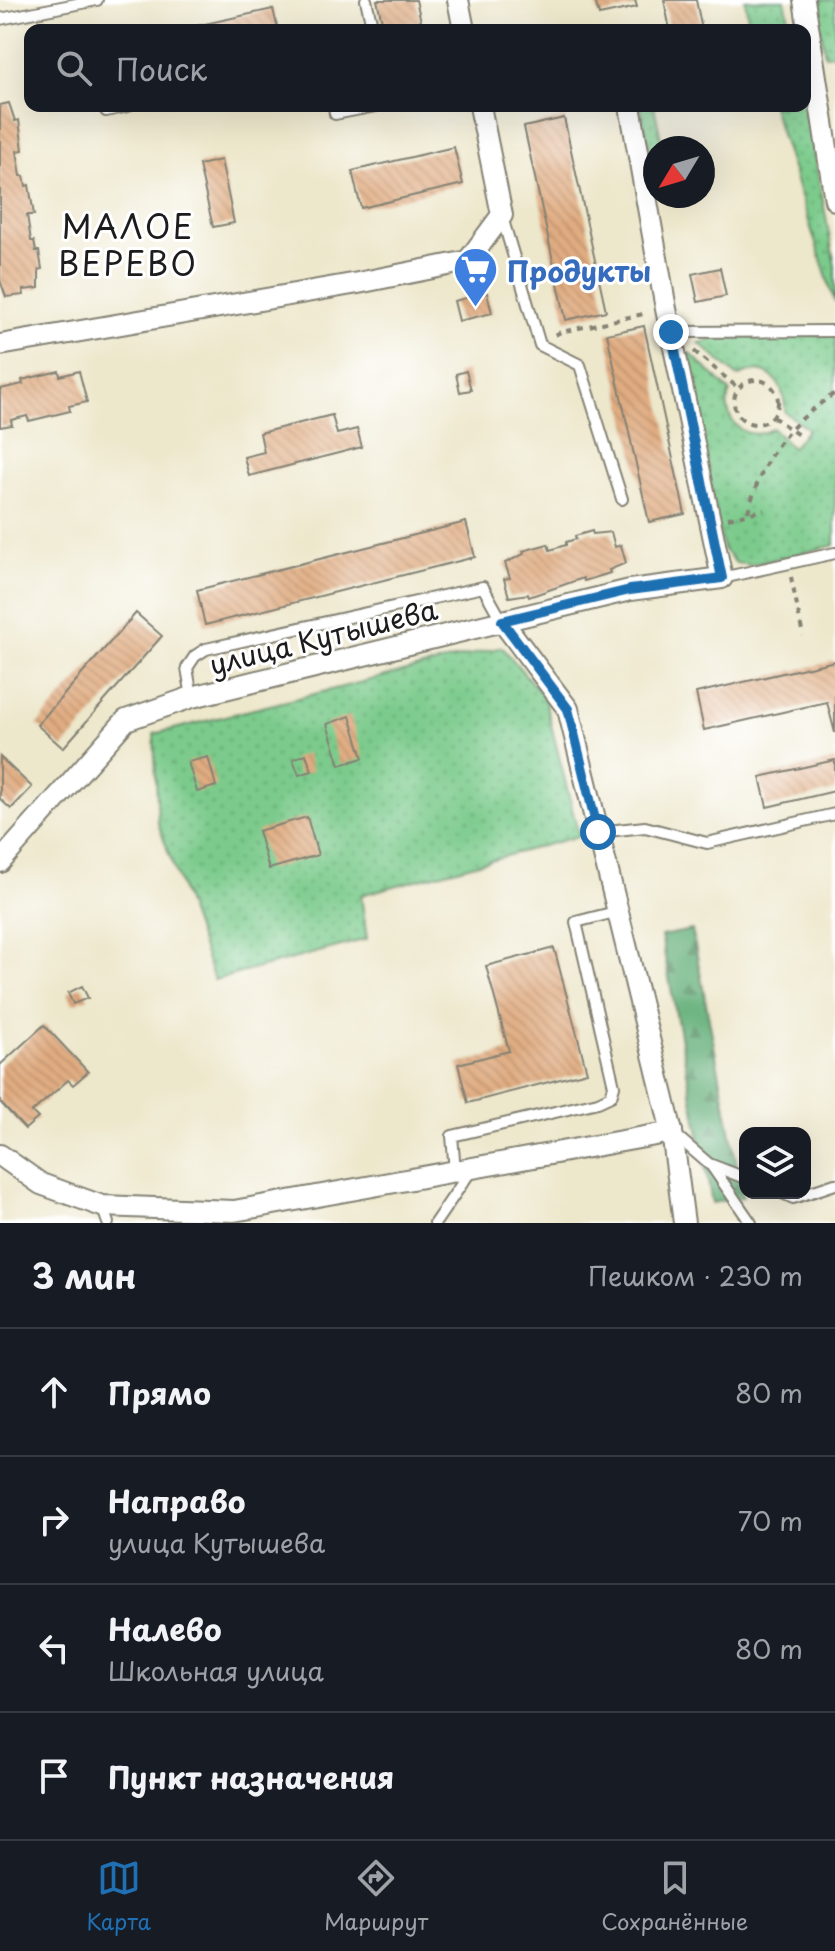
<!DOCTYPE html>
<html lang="ru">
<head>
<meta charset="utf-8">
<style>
	:root { --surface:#171b24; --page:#242831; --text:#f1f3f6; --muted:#9ea1a6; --line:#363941; --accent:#1f6fb2 }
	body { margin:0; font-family:"Playpen Sans",sans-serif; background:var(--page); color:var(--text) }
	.controls { position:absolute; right:24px; bottom:24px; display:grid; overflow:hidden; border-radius:16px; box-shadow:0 8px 32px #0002 }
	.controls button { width:72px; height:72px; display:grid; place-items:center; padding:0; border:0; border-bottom:2px solid var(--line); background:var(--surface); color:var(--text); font:40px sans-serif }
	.compass { position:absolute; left:643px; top:136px; width:72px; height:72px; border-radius:50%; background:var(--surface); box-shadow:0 8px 32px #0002; rotate:232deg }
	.stop { position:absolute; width:24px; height:24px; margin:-18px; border:6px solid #1f6fb2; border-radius:50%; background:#fff }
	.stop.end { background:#1f6fb2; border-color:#fff; box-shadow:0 2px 8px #0008 }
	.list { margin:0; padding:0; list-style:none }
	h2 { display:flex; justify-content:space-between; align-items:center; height:104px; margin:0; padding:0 32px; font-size:34px }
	h2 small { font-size:26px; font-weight:400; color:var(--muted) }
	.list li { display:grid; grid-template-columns:52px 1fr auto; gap:24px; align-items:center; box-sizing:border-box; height:128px; padding:0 32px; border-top:2px solid var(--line) }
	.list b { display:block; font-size:30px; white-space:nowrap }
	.list p { margin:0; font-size:26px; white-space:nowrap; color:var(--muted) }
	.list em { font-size:26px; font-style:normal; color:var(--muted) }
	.icon { flex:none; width:44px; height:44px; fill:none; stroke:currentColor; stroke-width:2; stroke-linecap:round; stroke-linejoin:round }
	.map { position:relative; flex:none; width:835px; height:1223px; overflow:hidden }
	.search { position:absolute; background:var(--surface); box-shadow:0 8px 32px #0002; left:24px; right:24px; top:24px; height:88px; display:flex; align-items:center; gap:20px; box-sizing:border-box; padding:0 28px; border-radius:16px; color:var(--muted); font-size:30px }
	.sheet { height:616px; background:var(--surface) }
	nav { display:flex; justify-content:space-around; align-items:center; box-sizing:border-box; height:112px; border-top:2px solid var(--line); background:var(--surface); font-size:22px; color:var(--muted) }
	nav a { display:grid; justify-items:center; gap:4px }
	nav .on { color:var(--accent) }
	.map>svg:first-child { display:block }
</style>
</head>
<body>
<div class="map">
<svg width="835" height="1223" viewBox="0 0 835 1223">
	<defs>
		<pattern id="green-dots" width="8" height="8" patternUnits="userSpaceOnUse" patternTransform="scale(2)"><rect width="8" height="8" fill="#7bcb8c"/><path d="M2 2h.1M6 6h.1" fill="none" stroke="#6aae78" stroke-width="1.8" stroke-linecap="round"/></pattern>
		<pattern id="forest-firs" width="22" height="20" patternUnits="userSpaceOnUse" patternTransform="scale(2)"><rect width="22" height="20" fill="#64af78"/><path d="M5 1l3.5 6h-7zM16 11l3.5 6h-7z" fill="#528e62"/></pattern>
		<pattern id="building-back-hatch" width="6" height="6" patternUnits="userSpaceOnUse" patternTransform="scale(2)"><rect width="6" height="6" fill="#e0ac81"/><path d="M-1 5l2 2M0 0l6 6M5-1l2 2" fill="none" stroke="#c0936f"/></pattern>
	</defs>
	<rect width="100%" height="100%" fill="#fff"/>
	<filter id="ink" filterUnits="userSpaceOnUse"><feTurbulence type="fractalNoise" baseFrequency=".0125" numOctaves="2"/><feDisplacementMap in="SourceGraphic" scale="16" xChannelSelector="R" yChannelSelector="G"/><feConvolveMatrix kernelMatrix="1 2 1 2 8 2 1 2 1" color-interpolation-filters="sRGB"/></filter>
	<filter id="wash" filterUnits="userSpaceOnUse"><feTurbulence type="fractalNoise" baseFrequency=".006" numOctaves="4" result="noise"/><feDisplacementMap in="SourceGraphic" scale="32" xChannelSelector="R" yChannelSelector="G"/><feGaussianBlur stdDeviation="1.8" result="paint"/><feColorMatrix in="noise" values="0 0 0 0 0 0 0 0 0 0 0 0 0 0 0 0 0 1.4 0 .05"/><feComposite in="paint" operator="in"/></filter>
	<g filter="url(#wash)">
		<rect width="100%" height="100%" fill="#ede7cb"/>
		<g fill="url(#green-dots)" stroke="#4c7454" stroke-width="2">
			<path d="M745,0H785L791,30H750Z"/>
			<path d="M816,0H835V54L825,55Z"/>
			<path d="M805,104L835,266V303L772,106Z"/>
			<path d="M640,106H654L663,148H655V174Z"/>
			<path d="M835,334V545L751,565L736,563L723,549L684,358L690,353L730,391C719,418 746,446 772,428L792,448L808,429L785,412C786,384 767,360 738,377L699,343L720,338Z"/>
			<path d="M502,647L544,697L579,836L361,895L367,939L214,980L158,823L154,734Z"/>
		</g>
		<path fill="url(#forest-firs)" stroke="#40664a" stroke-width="2" d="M692,930L743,1197L712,1203L661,936Z"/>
		<g id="blocks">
			<g fill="url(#building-back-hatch)">
				<path d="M377,0H416L423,30H384Z"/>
				<path d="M595,0H635L637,7L599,15Z"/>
				<path d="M664,0H696L702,30H670Z"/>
				<path d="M273,9L278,30H182V29Z"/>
				<path d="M9,103L15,121L19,120L23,150L17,151L21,176H24L26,186L29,185L34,215H27L31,241H34L36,251H39L42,269L39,270V288L23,290L24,295L6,297L0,280V105Z"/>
				<path d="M564,118L606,311L566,320L524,127Z"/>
				<path d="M454,147L463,184L361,208L352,171Z"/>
				<path d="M221,160L234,223L213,227L199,165Z"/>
				<path d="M720,268L726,296L698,302L692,274Z"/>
				<path d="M487,293L492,313L459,321L454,301Z"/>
				<path d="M644,326L685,514L649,522L607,334Z"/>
				<path d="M59,371L60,376L79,371L87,402L69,406L70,411L29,421L27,416L11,420L12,425L0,427V389L23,384L22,380Z"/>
				<path d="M466,371L471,390L460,392L456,374Z"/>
				<path d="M332,415L337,434L357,429L362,447L249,476L244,457L264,452L260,433Z"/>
				<path d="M466,522L475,557L205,625L197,590Z"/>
				<path d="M592,531L593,534L611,532L615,547L621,545L626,563L609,570L610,573L584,581L583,578L529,597L528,594L509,597L504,579L510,578L505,563L524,554L523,551L548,544L550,550L566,545V542L576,539L575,536Z"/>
				<path d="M136,613L162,636L63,748L37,725Z"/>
				<path d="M835,661V733L827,702L704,730L696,693Z"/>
				<path d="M350,716L363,758L340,765L327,724Z"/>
				<path d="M306,754L312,771L299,775L293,759Z"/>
				<path d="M0,757L32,787L11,809L0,799Z"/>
				<path d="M208,757L216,786L197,792L188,762Z"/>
				<path d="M835,760V791L767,807L760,777Z"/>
				<path d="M307,817L318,855L269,869L258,831Z"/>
				<path d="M554,948L587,1072L468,1103L458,1064L509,1051L486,966Z"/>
				<path d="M82,986L88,998L73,1004L68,993Z"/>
				<path d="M44,1025L88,1072L73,1085L68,1080L32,1112L38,1118L25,1129L0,1102V1065Z"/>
			</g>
		</g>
	</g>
	<g filter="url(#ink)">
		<use href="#blocks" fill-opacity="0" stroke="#848274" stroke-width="2"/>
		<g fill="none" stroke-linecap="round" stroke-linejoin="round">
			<defs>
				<g id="lane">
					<path d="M366,0L373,30"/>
					<path d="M0,19L97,0"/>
					<path d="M334,106L335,114L376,106"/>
					<path d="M106,111L128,106"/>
					<path d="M502,217L540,345L580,365L622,499"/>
					<path d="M671,332L835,331"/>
					<path d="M722,578L835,553"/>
					<path d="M192,697L187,668L195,656L206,649L483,587L502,621"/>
					<path d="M598,832L645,827L707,843L835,814"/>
					<path d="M673,1133L709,1164L745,1178"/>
					<path d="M711,1165L751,1223"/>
					<path d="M455,1171L452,1136L598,1102L611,1096L614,1086L576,922L619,911"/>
					<path d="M782,1193L793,1198L835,1184"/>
					<path d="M102,1206L108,1223"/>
					<path d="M435,1223L472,1169"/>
				</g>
				<g id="street">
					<path d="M458,0L464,30"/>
					<path d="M804,0L835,200"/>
					<path d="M0,345L358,283L468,261L502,215L480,106"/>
					<path d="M0,862L126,720L192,697L630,590L722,578L666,309L630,106"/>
					<path d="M672,1132L684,1223"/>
					<path d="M0,1155L41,1184L102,1206L234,1211L672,1132L568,709L502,621"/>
				</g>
			</defs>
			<use href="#lane" stroke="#848274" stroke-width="14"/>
			<use href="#street" stroke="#848274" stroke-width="24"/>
			<g stroke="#848274" stroke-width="4" stroke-dasharray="6 6" stroke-linecap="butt">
				<path d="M555,335L561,332L648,313"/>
				<path d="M694,351L738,388"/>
				<circle cx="756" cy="402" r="22"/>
				<path d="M773,417L801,437"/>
				<path d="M748,512C764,454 786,427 835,393"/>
				<path d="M728,518L764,510"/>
				<path d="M791,577L803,636"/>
			</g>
			<use href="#lane" stroke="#fff" stroke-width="10"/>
			<use href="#street" stroke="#fff" stroke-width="20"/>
		</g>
	</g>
	<g fill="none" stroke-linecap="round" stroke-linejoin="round" filter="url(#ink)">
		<path stroke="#1f6fb2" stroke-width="10" d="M598,832L568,709L502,621L630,590L722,578L671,332"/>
	</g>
	<defs>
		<symbol id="supermarket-pin" viewBox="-11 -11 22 30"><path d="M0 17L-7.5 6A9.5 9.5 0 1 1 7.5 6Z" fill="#3f7fe0" stroke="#fff"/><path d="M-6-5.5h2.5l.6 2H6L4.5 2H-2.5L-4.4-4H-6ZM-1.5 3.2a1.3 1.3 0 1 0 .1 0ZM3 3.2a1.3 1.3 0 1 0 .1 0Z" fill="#fff"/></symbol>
	</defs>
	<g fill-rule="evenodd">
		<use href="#supermarket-pin" x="450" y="244" width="51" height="69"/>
	</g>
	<g text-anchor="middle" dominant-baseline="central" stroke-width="6" stroke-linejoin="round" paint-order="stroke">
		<g font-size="28" font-weight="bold" fill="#366cbe" stroke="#fff" text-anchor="start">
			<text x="507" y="270">Продукты</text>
		</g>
		<g font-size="28" fill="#1c1c1c" stroke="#fff">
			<text transform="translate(323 636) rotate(-14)">улица Кутышева</text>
		</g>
		<g font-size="32" letter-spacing="2" fill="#1c1c1c" stroke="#fff">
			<text x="128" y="226">МАЛОЕ<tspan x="128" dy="37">ВЕРЕВО</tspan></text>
		</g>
	</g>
</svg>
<div class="controls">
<button><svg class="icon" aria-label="layers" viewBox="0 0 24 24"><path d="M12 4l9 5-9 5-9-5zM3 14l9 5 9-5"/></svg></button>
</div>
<svg class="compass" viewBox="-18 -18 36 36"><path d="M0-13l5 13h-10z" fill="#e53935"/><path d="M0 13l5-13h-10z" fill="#9ea1a6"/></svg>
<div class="stop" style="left:598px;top:832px"></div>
<div class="stop end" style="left:671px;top:332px"></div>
<div class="search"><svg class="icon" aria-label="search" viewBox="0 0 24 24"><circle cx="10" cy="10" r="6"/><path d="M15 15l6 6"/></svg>Поиск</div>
</div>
<section class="sheet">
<h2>3 мин<small>Пешком · 230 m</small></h2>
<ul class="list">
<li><svg class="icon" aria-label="ahead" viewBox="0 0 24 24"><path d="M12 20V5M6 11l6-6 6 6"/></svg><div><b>Прямо</b></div><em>80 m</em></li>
<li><svg class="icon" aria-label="right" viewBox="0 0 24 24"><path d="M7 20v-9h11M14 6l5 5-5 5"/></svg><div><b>Направо</b><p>улица Кутышева</p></div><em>70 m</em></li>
<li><svg class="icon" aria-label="left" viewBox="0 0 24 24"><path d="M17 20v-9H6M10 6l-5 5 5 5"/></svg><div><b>Налево</b><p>Школьная улица</p></div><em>80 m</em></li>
<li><svg class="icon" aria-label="arrive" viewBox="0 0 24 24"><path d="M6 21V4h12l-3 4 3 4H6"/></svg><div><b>Пункт назначения</b></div></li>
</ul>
</section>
<nav>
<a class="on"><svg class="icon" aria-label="map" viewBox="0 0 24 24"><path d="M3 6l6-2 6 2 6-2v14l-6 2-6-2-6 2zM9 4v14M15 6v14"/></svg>Карта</a>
<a><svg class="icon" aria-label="directions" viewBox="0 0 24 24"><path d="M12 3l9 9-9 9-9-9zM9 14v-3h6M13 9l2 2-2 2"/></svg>Маршрут</a>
<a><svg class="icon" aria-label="saved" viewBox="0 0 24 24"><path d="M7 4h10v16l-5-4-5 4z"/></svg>Сохранённые</a>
</nav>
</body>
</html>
